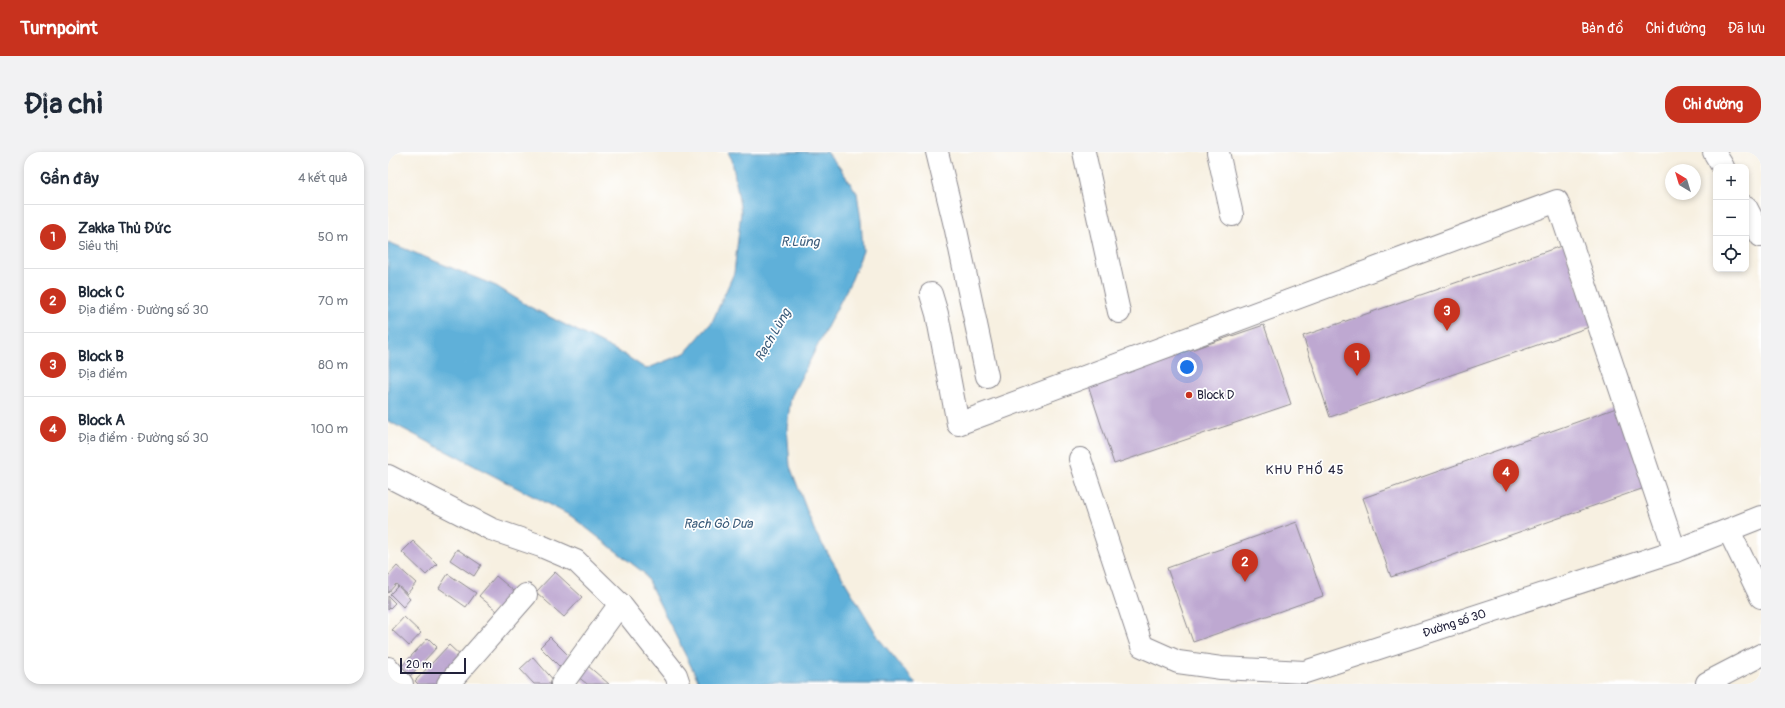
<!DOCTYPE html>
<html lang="vi">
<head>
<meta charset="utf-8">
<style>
	:root { --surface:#fff; --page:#f2f2f3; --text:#1f2937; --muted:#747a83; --line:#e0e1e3; --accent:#c8321e }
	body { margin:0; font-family:Pangolin,sans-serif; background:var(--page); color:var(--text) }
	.controls { position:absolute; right:12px; top:12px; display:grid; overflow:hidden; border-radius:8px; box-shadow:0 2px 6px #0003 }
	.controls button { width:36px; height:36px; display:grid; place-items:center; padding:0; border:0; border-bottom:1px solid var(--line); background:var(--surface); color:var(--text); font:20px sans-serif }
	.compass { position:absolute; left:1277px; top:12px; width:36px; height:36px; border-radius:50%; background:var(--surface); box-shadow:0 2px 6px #0003; rotate:322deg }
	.scale { position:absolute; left:12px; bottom:10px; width:66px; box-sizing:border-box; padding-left:4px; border:2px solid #22223b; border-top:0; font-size:11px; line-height:14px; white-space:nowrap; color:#22223b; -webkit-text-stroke:3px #fff; paint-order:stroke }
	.you { position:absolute; left:799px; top:215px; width:14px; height:14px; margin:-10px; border:3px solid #fff; border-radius:50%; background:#1a73e8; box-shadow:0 0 0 6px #1a73e833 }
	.badge { display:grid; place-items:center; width:26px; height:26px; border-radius:50%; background:var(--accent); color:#fff; font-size:13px; font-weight:700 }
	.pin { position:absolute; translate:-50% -33px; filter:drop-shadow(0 1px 2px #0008) }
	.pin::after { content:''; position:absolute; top:21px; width:14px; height:12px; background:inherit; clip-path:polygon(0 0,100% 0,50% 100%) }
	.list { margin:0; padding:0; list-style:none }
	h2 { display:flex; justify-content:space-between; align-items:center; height:52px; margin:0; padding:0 16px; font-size:17px }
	h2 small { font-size:13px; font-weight:400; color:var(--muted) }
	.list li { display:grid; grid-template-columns:26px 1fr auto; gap:12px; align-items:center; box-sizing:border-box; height:64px; padding:0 16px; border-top:1px solid var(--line) }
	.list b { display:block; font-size:15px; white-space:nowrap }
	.list p { margin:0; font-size:13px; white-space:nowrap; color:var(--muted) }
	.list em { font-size:13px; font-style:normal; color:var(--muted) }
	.icon { flex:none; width:22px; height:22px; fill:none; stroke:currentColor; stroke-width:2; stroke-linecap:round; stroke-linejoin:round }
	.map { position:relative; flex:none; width:1373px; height:532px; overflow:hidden; border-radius:16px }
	header { display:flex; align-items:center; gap:24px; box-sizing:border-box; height:56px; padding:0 20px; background:var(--accent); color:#fff }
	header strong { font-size:19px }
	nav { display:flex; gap:22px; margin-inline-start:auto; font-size:14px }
	.intro { display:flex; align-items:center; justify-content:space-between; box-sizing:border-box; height:96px; padding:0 24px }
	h1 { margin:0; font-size:28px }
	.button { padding:10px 18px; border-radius:16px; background:var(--accent); color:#fff; font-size:14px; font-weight:700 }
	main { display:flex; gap:24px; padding:0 24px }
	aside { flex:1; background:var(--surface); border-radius:16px; box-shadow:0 2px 6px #0003 }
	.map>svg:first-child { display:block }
</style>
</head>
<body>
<header>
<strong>Turnpoint</strong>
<nav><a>Bản đồ</a><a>Chỉ đường</a><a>Đã lưu</a></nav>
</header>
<div class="intro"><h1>Địa chỉ</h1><a class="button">Chỉ đường</a></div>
<main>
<aside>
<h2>Gần đây<small>4 kết quả</small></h2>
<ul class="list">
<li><span class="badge">1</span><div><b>Zakka Thủ Đức</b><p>Siêu thị</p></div><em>50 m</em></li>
<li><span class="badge">2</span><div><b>Block C</b><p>Địa điểm · Đường số 30</p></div><em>70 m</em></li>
<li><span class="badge">3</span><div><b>Block B</b><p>Địa điểm</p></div><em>80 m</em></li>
<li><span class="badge">4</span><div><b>Block A</b><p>Địa điểm · Đường số 30</p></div><em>100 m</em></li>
</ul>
</aside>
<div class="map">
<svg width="1373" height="532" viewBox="0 0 1373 532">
	<rect width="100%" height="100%" fill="#fff"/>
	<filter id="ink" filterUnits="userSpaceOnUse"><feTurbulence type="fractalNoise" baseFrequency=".025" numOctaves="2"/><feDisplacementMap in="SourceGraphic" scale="8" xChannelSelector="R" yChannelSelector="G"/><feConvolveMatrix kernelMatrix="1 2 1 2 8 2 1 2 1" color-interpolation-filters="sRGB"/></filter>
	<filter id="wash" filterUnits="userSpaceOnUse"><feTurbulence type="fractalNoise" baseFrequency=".012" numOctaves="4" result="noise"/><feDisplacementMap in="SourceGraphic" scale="16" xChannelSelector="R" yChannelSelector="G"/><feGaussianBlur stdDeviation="0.9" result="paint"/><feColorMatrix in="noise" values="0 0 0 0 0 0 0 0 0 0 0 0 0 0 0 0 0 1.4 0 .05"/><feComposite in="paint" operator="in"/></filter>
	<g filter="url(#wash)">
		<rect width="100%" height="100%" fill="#f7f0e1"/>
		<path fill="#5eb0d9" stroke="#40698a" d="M340,0H439L452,16L469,41L473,68L475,99L464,127L403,245L399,275L402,314L427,380L492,488L528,532H312L256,421L183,364L0,269V90L108,134L142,155L237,203L258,217L297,201L324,170L346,121L353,60L344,8Z"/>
		<g id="blocks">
			<g fill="#bea8d1">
				<path d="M1176,93L1204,174L942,265L915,184Z"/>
				<path d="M876,173L903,252L726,312L700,233Z"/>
				<path d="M1234,254L1262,334L1003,425L975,346Z"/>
				<path d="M909,370L935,444L805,490L779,416Z"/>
				<path d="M25,389L49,412L38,423L14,400Z"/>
				<path d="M69,397L93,413L86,424L62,408Z"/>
				<path d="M9,414L28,431L19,442L8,432L0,441V424Z"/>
				<path d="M167,420L194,445L176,465L148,440Z"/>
				<path d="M60,422L88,441L78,455L51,436Z"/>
				<path d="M108,424L132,444L115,464L91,444Z"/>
				<path d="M10,434L22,447L15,455L2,442Z"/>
				<path d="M0,444L7,451L0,458Z"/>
				<path d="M16,465L33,481L21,494L4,478Z"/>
				<path d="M162,485L188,511L177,520L152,495Z"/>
				<path d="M40,486L49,495L22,524L13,515Z"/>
				<path d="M61,493L77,508L58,532H30L27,529Z"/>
				<path d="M145,505L168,531L167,532H146L132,517Z"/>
				<path d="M199,513L221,532H199L189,524Z"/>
			</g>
		</g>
	</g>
	<g filter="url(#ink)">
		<use href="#blocks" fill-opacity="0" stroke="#8c898e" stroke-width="1"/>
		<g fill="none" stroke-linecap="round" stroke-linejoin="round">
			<defs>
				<g id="minor">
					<path d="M549,0L568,78L599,224"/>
					<path d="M696,0L731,160"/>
					<path d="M830,0L844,63"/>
					<path d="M1326,0L1335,15"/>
					<path d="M1358,55L1373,84"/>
					<path d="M543,142L549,162L570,272L1169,49L1287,399"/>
					<path id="s1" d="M692,307L754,494L790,510L833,516L917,520L1287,399L1373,365"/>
					<path d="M0,324L103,377L153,394L188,409L232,452L288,523L291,532"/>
					<path d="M1341,379L1373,445"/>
					<path d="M0,516L14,532"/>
					<path d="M1319,531L1373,503"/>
					<path d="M60,532L138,443"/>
					<path d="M174,532L232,452"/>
				</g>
			</defs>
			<use href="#minor" stroke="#8c898e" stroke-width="24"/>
			<use href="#minor" stroke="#fff" stroke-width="22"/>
		</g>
	</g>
	<circle fill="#c8321e" stroke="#fff" stroke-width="1.5" cx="801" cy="243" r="4"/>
	<g text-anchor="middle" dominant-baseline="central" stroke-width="3.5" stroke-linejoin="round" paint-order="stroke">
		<g font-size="12" fill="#22223b" stroke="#fff" text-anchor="start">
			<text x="809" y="243">Block D</text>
		</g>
		<g font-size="12" fill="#22223b" stroke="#fff">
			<text stroke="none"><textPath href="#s1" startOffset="521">Đường số 30</textPath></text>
		</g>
		<g font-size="13" font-style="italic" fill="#3a5b7a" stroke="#fff">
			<text x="412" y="90">R.Lũng</text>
			<text transform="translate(385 183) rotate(-60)">Rạch Lùng</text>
			<text x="330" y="372">Rạch Gò Dưa</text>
		</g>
		<g font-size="13" letter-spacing="1" fill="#22223b" stroke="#fff">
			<text x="917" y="318">KHU PHỐ 45</text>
		</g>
	</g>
</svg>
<div class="controls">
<button>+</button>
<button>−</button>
<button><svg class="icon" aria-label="locate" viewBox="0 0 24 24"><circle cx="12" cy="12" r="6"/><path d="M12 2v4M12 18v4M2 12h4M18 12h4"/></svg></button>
</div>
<svg class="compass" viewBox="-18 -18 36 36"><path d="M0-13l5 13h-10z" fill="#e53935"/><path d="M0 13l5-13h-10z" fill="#747a83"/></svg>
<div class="scale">20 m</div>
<div class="you"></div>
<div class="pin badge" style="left:969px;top:224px">1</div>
<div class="pin badge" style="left:857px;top:430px">2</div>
<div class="pin badge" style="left:1059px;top:179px">3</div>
<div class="pin badge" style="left:1118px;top:340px">4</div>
</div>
</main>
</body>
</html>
